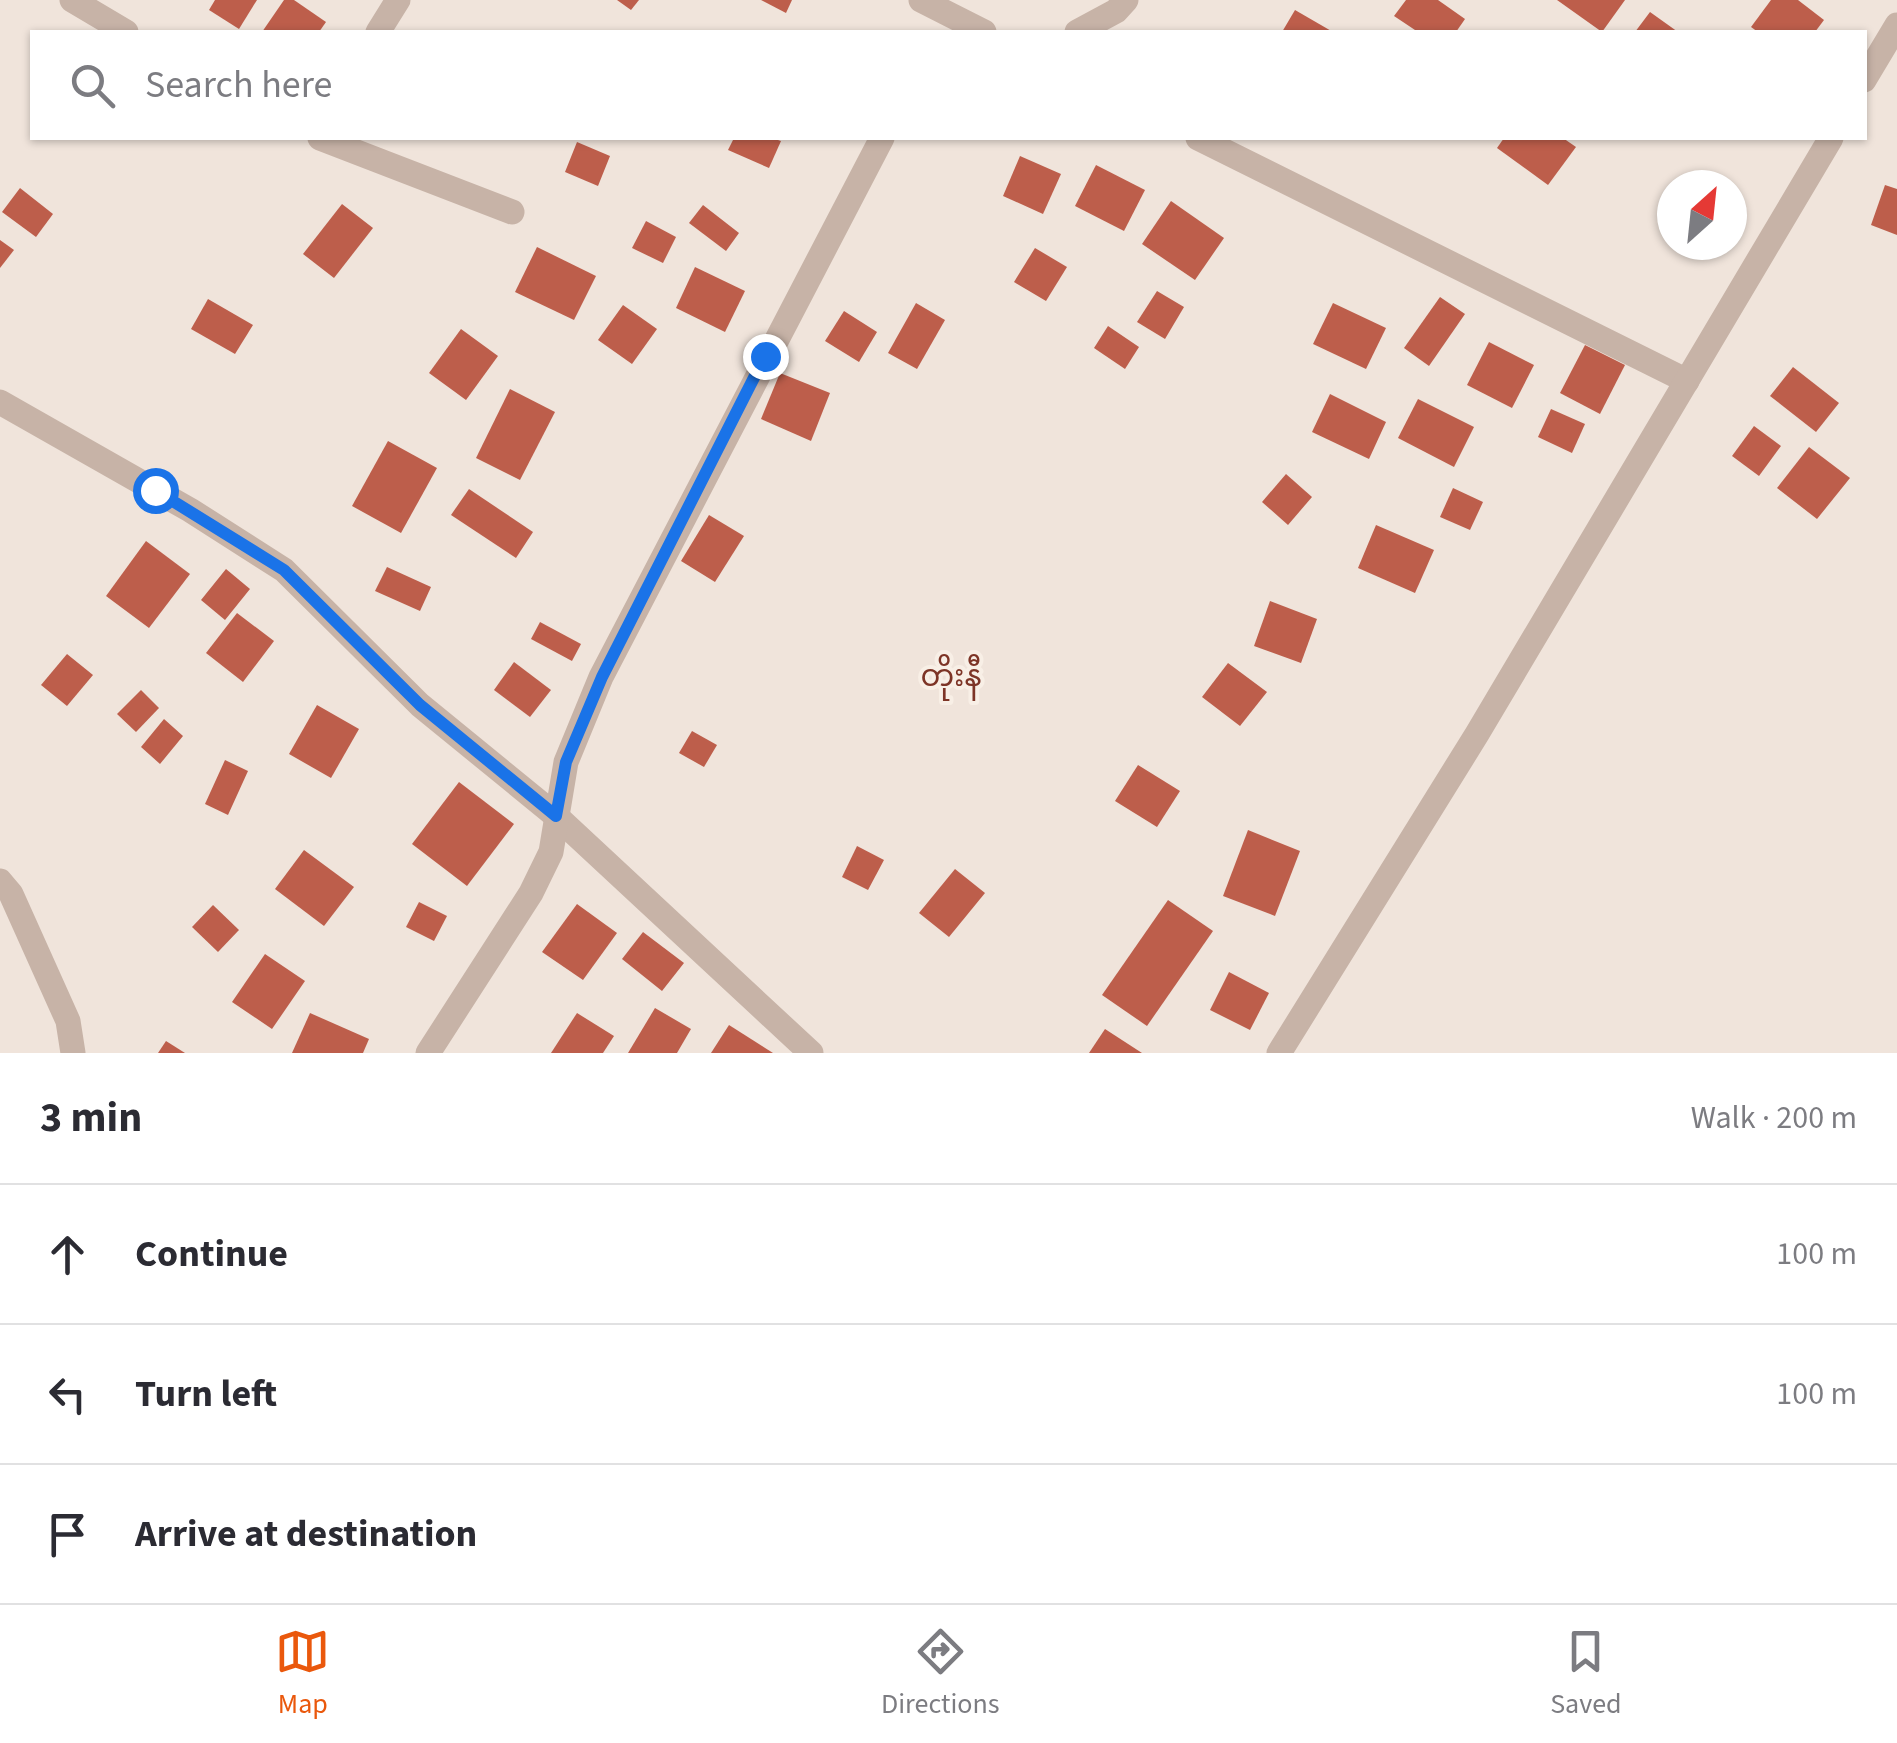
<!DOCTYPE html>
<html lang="en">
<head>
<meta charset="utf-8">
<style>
	:root { --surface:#fff; --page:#f2f2f3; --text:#2b2b33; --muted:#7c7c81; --line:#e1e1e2; --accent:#ea580c }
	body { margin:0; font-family:"Source Sans 3","Noto Sans Myanmar",sans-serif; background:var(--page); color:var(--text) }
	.compass { position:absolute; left:1657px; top:170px; width:90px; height:90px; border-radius:50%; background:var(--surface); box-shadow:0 2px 8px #0004; rotate:27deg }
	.stop { position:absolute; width:30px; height:30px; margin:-22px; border:8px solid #1a73e8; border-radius:50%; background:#fff }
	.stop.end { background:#1a73e8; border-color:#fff; box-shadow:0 2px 10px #0008 }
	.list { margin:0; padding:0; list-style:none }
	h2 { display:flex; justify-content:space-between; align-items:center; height:130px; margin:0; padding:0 40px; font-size:42px }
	h2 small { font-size:32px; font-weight:400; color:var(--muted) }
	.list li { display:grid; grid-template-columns:65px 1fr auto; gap:30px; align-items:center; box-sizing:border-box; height:140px; padding:0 40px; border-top:2px solid var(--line) }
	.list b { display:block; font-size:38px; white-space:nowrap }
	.list em { font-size:32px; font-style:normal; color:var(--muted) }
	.icon { flex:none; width:55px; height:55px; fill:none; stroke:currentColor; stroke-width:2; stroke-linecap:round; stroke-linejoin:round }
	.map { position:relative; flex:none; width:1897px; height:1053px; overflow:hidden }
	.search { position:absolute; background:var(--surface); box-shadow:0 2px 8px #0004; left:30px; right:30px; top:30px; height:110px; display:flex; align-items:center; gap:25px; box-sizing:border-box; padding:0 35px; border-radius:0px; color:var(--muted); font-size:38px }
	.sheet { height:550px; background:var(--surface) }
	nav { display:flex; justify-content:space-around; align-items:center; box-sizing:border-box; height:140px; border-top:2px solid var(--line); background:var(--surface); font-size:28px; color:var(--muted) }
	nav a { display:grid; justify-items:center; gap:5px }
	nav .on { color:var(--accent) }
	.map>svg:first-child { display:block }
</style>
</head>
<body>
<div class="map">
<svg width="1897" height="1053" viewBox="0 0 1897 1053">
	<rect width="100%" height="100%" fill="#f0e4db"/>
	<g fill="#bd5e4b">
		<path d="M215,0H257L239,29L209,10Z"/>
		<path d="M284,0H294L326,22L319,32H262Z"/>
		<path d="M617,0H639L631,10Z"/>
		<path d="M761,0H792L786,13Z"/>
		<path d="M1406,0H1438L1465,19L1456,32H1418L1394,16Z"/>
		<path d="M1557,0H1625L1602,32Z"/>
		<path d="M1771,0H1798L1824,20L1815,32H1758L1751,27Z"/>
		<path d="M1295,10L1333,32H1282Z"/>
		<path d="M1650,12L1678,32H1635Z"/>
		<path d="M734,138H772L781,141L769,168L728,150Z"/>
		<path d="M1504,138H1563L1576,147L1548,185L1497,148Z"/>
		<path d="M577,142L610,156L598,186L565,172Z"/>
		<path d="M1020,156L1061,174L1043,214L1003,196Z"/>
		<path d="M1096,165L1145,190L1124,231L1075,206Z"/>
		<path d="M1885,185L1897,189V235L1871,225Z"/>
		<path d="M20,188L53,214L36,237L2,212Z"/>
		<path d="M1171,201L1224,238L1195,280L1142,244Z"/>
		<path d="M342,204L373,228L334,278L303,254Z"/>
		<path d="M703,205L739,233L726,251L689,223Z"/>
		<path d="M646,221L676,237L663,263L632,248Z"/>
		<path d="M0,240L14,250L0,268Z"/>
		<path d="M537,247L596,276L574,320L515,292Z"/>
		<path d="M1035,248L1067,267L1046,301L1014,282Z"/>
		<path d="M695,267L745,291L725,332L676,308Z"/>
		<path d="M1157,291L1184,307L1165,339L1137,322Z"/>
		<path d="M1440,297L1465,314L1429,366L1404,348Z"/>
		<path d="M208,299L253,325L235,354L191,329Z"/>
		<path d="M916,303L945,320L917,369L888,353Z"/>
		<path d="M1333,303L1386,328L1366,369L1313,344Z"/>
		<path d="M623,305L657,329L632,364L598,340Z"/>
		<path d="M844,311L877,332L859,362L825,341Z"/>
		<path d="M1108,326L1139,347L1125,369L1094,348Z"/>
		<path d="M461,329L498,356L466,400L429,373Z"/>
		<path d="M1489,342L1534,365L1512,408L1467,385Z"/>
		<path d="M1585,345L1625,365L1600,414L1560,393Z"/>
		<path d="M1793,367L1839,403L1816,432L1770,396Z"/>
		<path d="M780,373L830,393L811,441L761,419Z"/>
		<path d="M510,389L555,412L520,480L476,458Z"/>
		<path d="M1330,394L1386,422L1369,459L1312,432Z"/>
		<path d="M1418,399L1474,427L1454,467L1398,438Z"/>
		<path d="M1551,409L1585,424L1572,453L1538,437Z"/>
		<path d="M1754,426L1781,446L1759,476L1732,456Z"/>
		<path d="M388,441L437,468L401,533L352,506Z"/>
		<path d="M1809,447L1850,478L1817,519L1777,488Z"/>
		<path d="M1286,474L1312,497L1288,525L1262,502Z"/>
		<path d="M1453,488L1483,502L1470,530L1440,517Z"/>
		<path d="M469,489L533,532L516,558L451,515Z"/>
		<path d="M709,515L744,536L715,582L681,561Z"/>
		<path d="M1376,525L1434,550L1415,593L1358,568Z"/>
		<path d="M146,541L190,574L149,628L106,596Z"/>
		<path d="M387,567L431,587L420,611L375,591Z"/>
		<path d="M226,569L250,589L225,620L201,600Z"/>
		<path d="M1270,601L1317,619L1301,663L1254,646Z"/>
		<path d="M237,613L274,641L243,682L206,653Z"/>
		<path d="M540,622L581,644L572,661L531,639Z"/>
		<path d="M67,654L93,675L67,706L41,685Z"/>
		<path d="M514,662L551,690L530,717L494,690Z"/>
		<path d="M1228,663L1267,692L1240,726L1202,697Z"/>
		<path d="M141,690L159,708L136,732L117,714Z"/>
		<path d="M317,705L359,729L331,778L289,754Z"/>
		<path d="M164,719L183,736L160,764L141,747Z"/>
		<path d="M692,731L717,745L704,767L679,753Z"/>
		<path d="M225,760L248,771L228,815L205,804Z"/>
		<path d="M1138,765L1180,791L1157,827L1115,801Z"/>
		<path d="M459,782L514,824L467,886L412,844Z"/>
		<path d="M1248,830L1300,851L1275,916L1223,896Z"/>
		<path d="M857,846L884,860L868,890L842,877Z"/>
		<path d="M304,850L354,887L324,926L275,889Z"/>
		<path d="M955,869L985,893L949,937L919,913Z"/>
		<path d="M1168,900L1213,931L1147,1026L1102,995Z"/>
		<path d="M419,902L447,916L434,941L406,927Z"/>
		<path d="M577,904L617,933L583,980L542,952Z"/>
		<path d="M213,905L239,930L218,952L192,927Z"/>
		<path d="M643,932L684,963L662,991L622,959Z"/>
		<path d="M265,954L305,981L272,1029L232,1002Z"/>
		<path d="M1229,972L1269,993L1250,1030L1210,1010Z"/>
		<path d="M655,1008L691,1029L677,1053H628Z"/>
		<path d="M310,1013L369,1039L363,1053H292Z"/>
		<path d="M577,1013L614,1036L603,1053H551Z"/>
		<path d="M729,1025L773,1053H711Z"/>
		<path d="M1105,1029L1142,1053H1089Z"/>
		<path d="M166,1041L185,1053H158Z"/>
	</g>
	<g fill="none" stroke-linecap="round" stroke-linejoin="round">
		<g stroke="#c7b3a7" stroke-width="25">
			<path d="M72,0L126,32"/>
			<path d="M921,0L984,32"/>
			<path d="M378,32L398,0"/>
			<path d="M1077,32L1116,11L1126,0"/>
			<path d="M1864,80L1897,25"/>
			<path d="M320,138L512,212"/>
			<path d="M1198,138L1687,381"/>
			<path d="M0,402L190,510L284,570L420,705L556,816L811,1053"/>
			<path d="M0,881L11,894L68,1021L73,1053"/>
			<path d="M428,1053L531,893L551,852L566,762L601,677L882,138"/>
			<path d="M1279,1053L1477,734L1831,138"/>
		</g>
	</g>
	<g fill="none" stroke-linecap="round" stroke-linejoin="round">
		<path stroke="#1a73e8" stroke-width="12" d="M155,490L284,570L420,705L556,816L566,762L602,677L765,356"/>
	</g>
	<g text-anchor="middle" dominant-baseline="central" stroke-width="8" stroke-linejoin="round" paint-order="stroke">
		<g font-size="30" fill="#7d3426" stroke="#f8efe6">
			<text x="951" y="676">တိုးနီ</text>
		</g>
	</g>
</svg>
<svg class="compass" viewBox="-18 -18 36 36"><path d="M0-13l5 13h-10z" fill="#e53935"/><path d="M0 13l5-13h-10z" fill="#7c7c81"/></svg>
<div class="stop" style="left:155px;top:490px"></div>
<div class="stop end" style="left:765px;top:356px"></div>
<div class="search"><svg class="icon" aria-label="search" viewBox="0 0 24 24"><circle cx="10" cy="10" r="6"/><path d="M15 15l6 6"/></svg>Search here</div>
</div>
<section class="sheet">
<h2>3 min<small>Walk · 200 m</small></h2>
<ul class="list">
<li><svg class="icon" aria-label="ahead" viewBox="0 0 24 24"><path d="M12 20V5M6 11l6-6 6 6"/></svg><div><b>Continue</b></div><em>100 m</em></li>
<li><svg class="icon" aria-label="left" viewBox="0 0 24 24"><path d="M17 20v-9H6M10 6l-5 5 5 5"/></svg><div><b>Turn left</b></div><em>100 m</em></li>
<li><svg class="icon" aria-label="arrive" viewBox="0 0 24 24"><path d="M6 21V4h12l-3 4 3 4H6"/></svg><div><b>Arrive at destination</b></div></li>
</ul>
</section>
<nav>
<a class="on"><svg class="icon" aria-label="map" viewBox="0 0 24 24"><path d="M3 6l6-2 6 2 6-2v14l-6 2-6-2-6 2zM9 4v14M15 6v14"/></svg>Map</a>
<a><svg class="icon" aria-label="directions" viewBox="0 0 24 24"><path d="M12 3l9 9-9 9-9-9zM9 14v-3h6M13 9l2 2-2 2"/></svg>Directions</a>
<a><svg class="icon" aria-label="saved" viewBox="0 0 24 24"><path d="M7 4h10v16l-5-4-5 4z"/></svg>Saved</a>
</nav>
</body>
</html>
